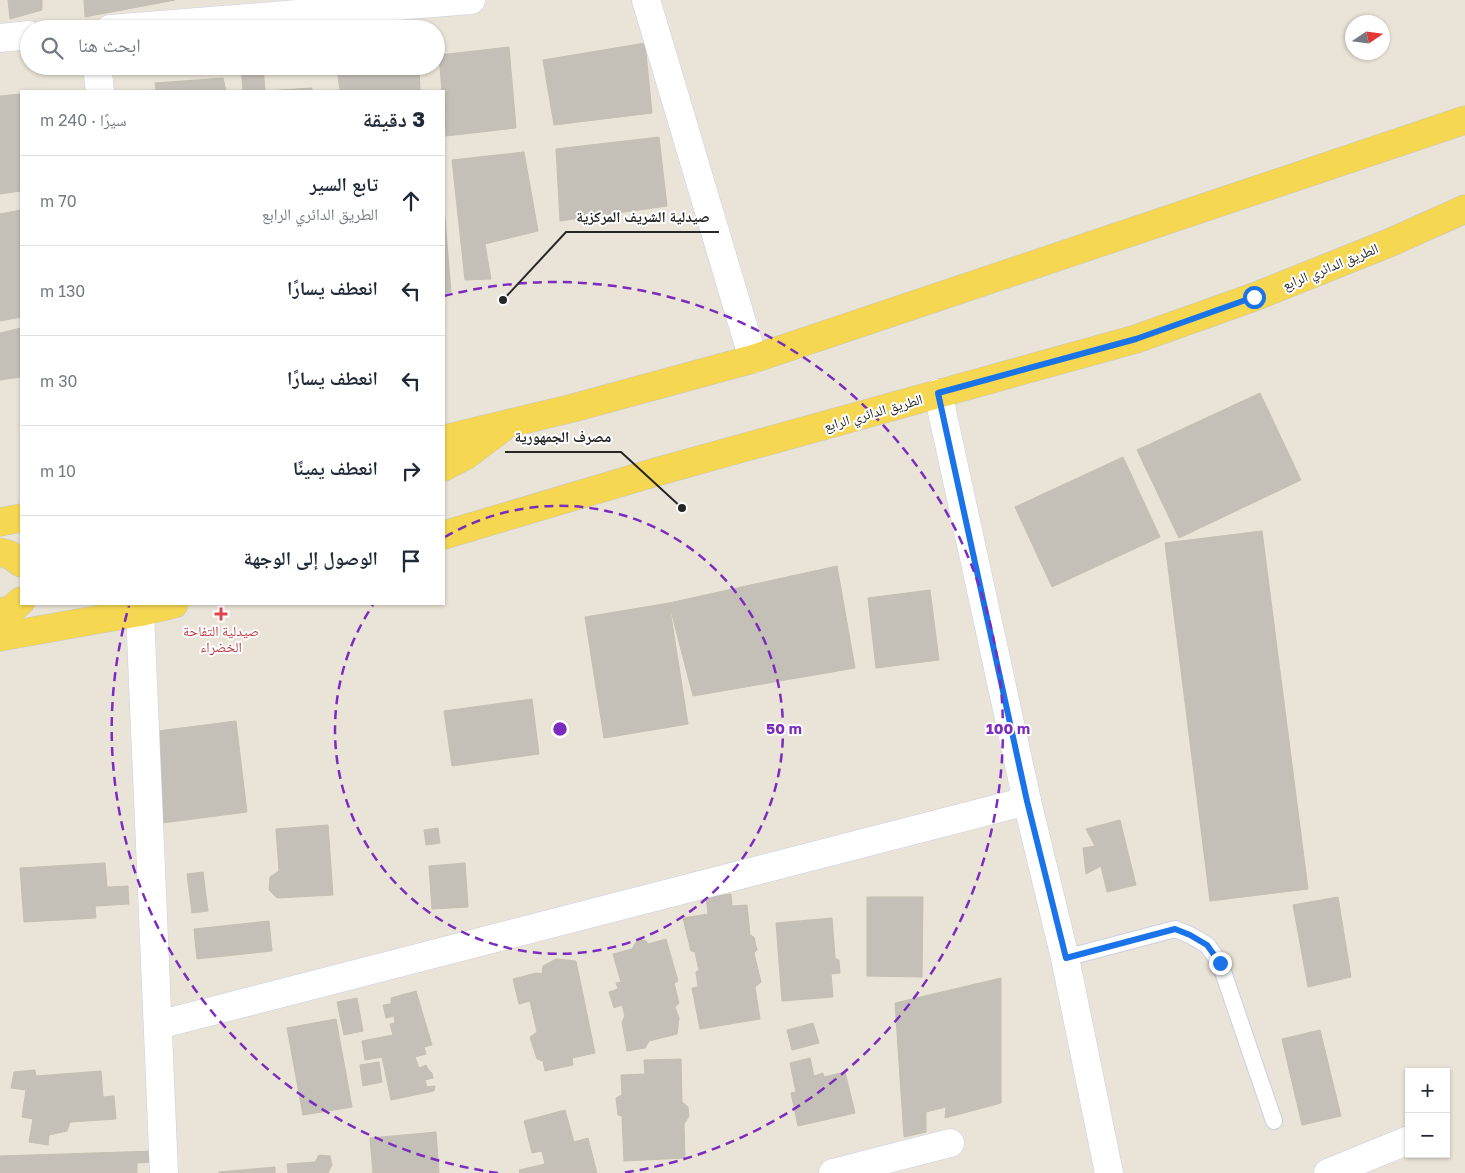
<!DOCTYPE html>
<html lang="ar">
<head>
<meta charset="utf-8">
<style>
	:root { --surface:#fff; --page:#f2f2f3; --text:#1f2937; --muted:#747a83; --line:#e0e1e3 }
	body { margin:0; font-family:"Golos Text","Noto Naskh Arabic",sans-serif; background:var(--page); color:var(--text); direction:rtl }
	.controls { position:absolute; right:15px; bottom:15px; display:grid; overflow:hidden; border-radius:0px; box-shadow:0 1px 4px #0004 }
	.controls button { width:45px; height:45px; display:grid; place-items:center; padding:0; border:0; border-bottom:1px solid var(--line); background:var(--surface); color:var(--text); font:25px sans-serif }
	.compass { position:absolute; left:1345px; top:15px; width:45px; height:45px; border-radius:50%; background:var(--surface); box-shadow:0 1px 4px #0004; rotate:77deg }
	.stop { position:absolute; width:15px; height:15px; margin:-11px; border:4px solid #1a73e8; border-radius:50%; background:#fff }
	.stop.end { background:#1a73e8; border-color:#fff; box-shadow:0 1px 5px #0008 }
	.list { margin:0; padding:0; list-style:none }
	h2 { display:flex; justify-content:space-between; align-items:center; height:65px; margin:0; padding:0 20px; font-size:21px }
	h2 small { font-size:16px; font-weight:400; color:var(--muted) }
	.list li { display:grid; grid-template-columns:32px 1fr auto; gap:15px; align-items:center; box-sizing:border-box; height:90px; padding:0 20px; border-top:1px solid var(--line) }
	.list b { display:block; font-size:19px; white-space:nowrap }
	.list p { margin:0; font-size:16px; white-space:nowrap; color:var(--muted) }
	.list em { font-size:16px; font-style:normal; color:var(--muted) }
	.icon { flex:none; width:28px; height:28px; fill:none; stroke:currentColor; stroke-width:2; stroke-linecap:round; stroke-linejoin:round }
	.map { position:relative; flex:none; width:1465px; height:1173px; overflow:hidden; direction:ltr }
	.search { position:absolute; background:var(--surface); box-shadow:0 1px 4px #0004; left:20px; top:20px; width:425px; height:55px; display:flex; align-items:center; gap:12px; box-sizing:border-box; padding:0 18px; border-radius:28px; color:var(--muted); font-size:19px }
	.panel { position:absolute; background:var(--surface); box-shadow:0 1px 4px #0004; left:20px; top:90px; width:425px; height:515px; border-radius:0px; direction:rtl }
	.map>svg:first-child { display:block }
</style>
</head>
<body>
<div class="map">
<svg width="1465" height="1173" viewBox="0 0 1465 1173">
	<rect width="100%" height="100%" fill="#eae3d7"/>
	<g fill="#c5c0b7" stroke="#c5bfb1">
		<path d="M8,0H42V10L10,19Z"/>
		<path d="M84,0H175L85,17Z"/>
		<path d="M645,43L652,113L554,125L543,60Z"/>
		<path d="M509,47L516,128L446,136L444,91H442L439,55Z"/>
		<path d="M241,66H263L265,91L312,88V91H243Z"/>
		<path d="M337,66L419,67L420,91H340Z"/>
		<path d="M223,78L226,91H156L155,83Z"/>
		<path d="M21,94V191L0,194V96Z"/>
		<path d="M659,137L667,206L560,221L556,149Z"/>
		<path d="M524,152L538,231L485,244L491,279L465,280L452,160Z"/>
		<path d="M444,207L451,292L444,294Z"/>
		<path d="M21,210V317L0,321V214Z"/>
		<path d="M21,328V377L0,380V333Z"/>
		<path d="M1260,393L1301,480L1179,538L1137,450Z"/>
		<path d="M1123,457L1160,537L1052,587L1015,507Z"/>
		<path d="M1262,531L1308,889L1210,901L1165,543Z"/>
		<path d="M837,566L855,668L693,696L669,603Z"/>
		<path d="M930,590L939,660L876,668L868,598Z"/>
		<path d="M669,603L688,724L604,738L585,617Z"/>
		<path d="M532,699L539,754L452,766L444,711Z"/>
		<path d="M236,721L247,812L162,823L150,732Z"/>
		<path d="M1120,820L1136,885L1107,892L1101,866L1086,874L1083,848L1095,846L1086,829Z"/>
		<path d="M328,825L333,895L277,898L269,890L270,877L279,871L276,829Z"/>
		<path d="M438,828L440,843L426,845L424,830Z"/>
		<path d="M105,863L107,887L128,886L129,904L95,906L96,918L24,922L20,868Z"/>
		<path d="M465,863L468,907L432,909L429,866Z"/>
		<path d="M203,872L208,911L192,913L187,874Z"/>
		<path d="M731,894L732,906L747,905L750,935L754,937L757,950L754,953L761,982L755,987L760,1019L700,1029L692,988L698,987L696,972L699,970L695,952L691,951L683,918L708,914L706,897Z"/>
		<path d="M867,897H923L922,977L867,976Z"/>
		<path d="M1338,897L1351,977L1308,987L1293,905Z"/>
		<path d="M832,918L835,958L839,960L840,973L831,974L833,997L782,1001L776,923Z"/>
		<path d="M269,921L272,951L197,959L194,929Z"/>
		<path d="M638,939L646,941L648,944L666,939L678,981L674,983L679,1003L675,1007L679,1018L677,1034L649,1041L645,1048L627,1051L622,1022L625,1016L622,1005L614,1008L609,992L618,989L616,983L621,982L613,954L632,949Z"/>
		<path d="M556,959L576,961L595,1053L572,1058L573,1065L545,1071L543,1061L537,1059L530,1037L537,1032L530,1001L519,1004L513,979L536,973L542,974L543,966Z"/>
		<path d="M1001,978V1103L945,1118L946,1107L926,1112V1132L904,1137L895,1003Z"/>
		<path d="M416,991L432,1045L424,1047L426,1054L415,1057L419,1068L426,1065L428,1069L432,1073L433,1078L425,1080L427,1087L435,1086L434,1091L391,1100L382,1057L365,1060L362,1041L393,1035L390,1024L395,1023L394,1016L386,1018L383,1005L391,1004V998Z"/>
		<path d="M357,998L363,1031L344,1035L337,1002Z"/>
		<path d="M336,1019L352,1107L303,1115L287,1028Z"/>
		<path d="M813,1023L819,1043L792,1050L787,1030Z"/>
		<path d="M1320,1030L1341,1116L1302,1125L1282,1039Z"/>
		<path d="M810,1058L814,1076L823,1073L824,1077L845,1072L855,1113L798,1126L791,1093L796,1092L790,1063Z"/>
		<path d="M681,1059L682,1102L688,1107L689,1116L684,1124L685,1158L624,1161L622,1116L618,1115L616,1098L622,1095L621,1075L645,1074L644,1060Z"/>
		<path d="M379,1062L382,1082L363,1086L360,1065Z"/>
		<path d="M35,1070L36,1076L101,1071L103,1097L114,1096L116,1119L70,1122L67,1131L49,1135L48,1145L29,1142L33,1119L22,1117L26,1090L11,1088L14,1072Z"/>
		<path d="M565,1110L574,1142L588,1138L597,1173H520L519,1170L545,1164L542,1151L532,1153L524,1121Z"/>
		<path d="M436,1132L439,1173H373L370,1138Z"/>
		<path d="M155,1151V1162L137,1163V1173H0V1156Z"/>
		<path d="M319,1155L330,1156L332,1165L328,1173H288L287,1164L315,1162Z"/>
		<path d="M275,1167V1173H219V1172Z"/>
	</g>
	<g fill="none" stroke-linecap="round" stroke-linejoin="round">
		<defs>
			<path id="service" d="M1065,958L1175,929L1190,935L1207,945L1220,963L1274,1121"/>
			<g id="minor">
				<path d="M646,0L753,359"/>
				<path d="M110,29L471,0"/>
				<path d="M0,38L29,35"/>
				<path d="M97,66L100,91"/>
				<path d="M938,393L1027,801L1065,958L1109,1173"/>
				<path d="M140,612L164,1173"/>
				<path d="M158,1025L1027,801"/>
				<path d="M833,1173L950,1143"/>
				<path d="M1328,1173L1409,1140"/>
			</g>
			<g id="primary">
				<path d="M444,439L573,408L753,359L1465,120"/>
				<path d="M444,467L465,456L501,429"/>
				<path d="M0,522L21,518"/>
				<path d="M444,535L656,472L1136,339L1254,297L1389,243L1465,209"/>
				<path d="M0,552L10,555L21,563"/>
				<path d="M0,612L11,610L21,601"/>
				<path d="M0,637L140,612L174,604"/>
			</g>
		</defs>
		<use href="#service" stroke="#cccfe1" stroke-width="18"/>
		<use href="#minor" stroke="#cccfe1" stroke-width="29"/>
		<use href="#primary" stroke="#c7c7c7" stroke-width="29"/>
		<use href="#service" stroke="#fff" stroke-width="16"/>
		<use href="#minor" stroke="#fff" stroke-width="28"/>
		<use href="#primary" stroke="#f5d751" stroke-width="28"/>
	</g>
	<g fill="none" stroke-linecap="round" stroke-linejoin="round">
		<path stroke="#1a73e8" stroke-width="6" d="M1220,963L1207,945L1190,935L1175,929L1066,958L1027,801L938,393L1136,339L1254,297"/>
	</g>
	<g fill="none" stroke="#7b2cbf" stroke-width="2.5" stroke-dasharray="9 6">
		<path d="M445 537A224 224 0 1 1 373 605"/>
		<path d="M498 1173A448 448 0 0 1 129 606M444 296A448 448 0 1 1 622 1173"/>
	</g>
	<path fill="#e0444e" stroke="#fff" stroke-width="2" d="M218.5 606.5h5v5h5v5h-5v5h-5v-5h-5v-5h5z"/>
	<g text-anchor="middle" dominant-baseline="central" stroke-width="4" stroke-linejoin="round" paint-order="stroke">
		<g font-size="14" fill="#262626" stroke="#fff">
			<text transform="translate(1330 266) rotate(-22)">الطريق الدائري الرابع</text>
			<text transform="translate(873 412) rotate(-16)">الطريق الدائري الرابع</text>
		</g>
		<g font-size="14" fill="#be3a42" stroke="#fff">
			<text x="221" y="630">صيدلية التفاحة<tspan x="221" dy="16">الخضراء</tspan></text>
		</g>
	</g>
	<circle cx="560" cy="729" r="8" fill="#7b2cbf" stroke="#fff" stroke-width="2.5"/>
	<g font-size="15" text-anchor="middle" font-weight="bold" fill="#7b2cbf" stroke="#fff" stroke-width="4" stroke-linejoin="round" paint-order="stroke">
		<text x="784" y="734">50 m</text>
		<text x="1008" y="734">100 m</text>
	</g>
	<path fill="none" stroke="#262626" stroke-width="2" d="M503 300L566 232H719M682 508L621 452H505"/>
	<g fill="#262626" stroke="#fff" stroke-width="2">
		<circle cx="503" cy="300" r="5"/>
		<circle cx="682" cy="508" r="5"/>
	</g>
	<g font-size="15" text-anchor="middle" font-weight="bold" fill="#262626" stroke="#fff" stroke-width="4" stroke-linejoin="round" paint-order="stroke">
		<text x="643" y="222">صيدلية الشريف المركزية</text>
		<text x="563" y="442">مصرف الجمهورية</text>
	</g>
</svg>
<div class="controls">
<button>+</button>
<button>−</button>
</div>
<svg class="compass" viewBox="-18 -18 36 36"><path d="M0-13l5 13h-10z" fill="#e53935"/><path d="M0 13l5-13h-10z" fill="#747a83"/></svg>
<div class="stop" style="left:1254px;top:297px"></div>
<div class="stop end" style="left:1220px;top:963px"></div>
<div class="search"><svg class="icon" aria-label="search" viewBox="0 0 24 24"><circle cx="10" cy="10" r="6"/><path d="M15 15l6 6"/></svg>ابحث هنا</div>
<section class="panel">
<h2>3 دقيقة<small>سيرًا · 240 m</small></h2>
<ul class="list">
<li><svg class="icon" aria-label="ahead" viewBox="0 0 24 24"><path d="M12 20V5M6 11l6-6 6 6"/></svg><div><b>تابع السير</b><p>الطريق الدائري الرابع</p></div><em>70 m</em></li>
<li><svg class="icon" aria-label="left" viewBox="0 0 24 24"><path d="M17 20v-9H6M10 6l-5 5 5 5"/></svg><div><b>انعطف يسارًا</b></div><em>130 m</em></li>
<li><svg class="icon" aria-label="left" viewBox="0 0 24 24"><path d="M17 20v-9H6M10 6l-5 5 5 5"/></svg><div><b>انعطف يسارًا</b></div><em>30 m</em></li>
<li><svg class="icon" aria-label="right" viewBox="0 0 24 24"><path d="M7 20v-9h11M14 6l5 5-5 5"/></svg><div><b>انعطف يمينًا</b></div><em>10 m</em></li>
<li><svg class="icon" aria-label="arrive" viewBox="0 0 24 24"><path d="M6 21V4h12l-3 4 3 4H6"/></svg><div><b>الوصول إلى الوجهة</b></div></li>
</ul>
</section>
</div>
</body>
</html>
